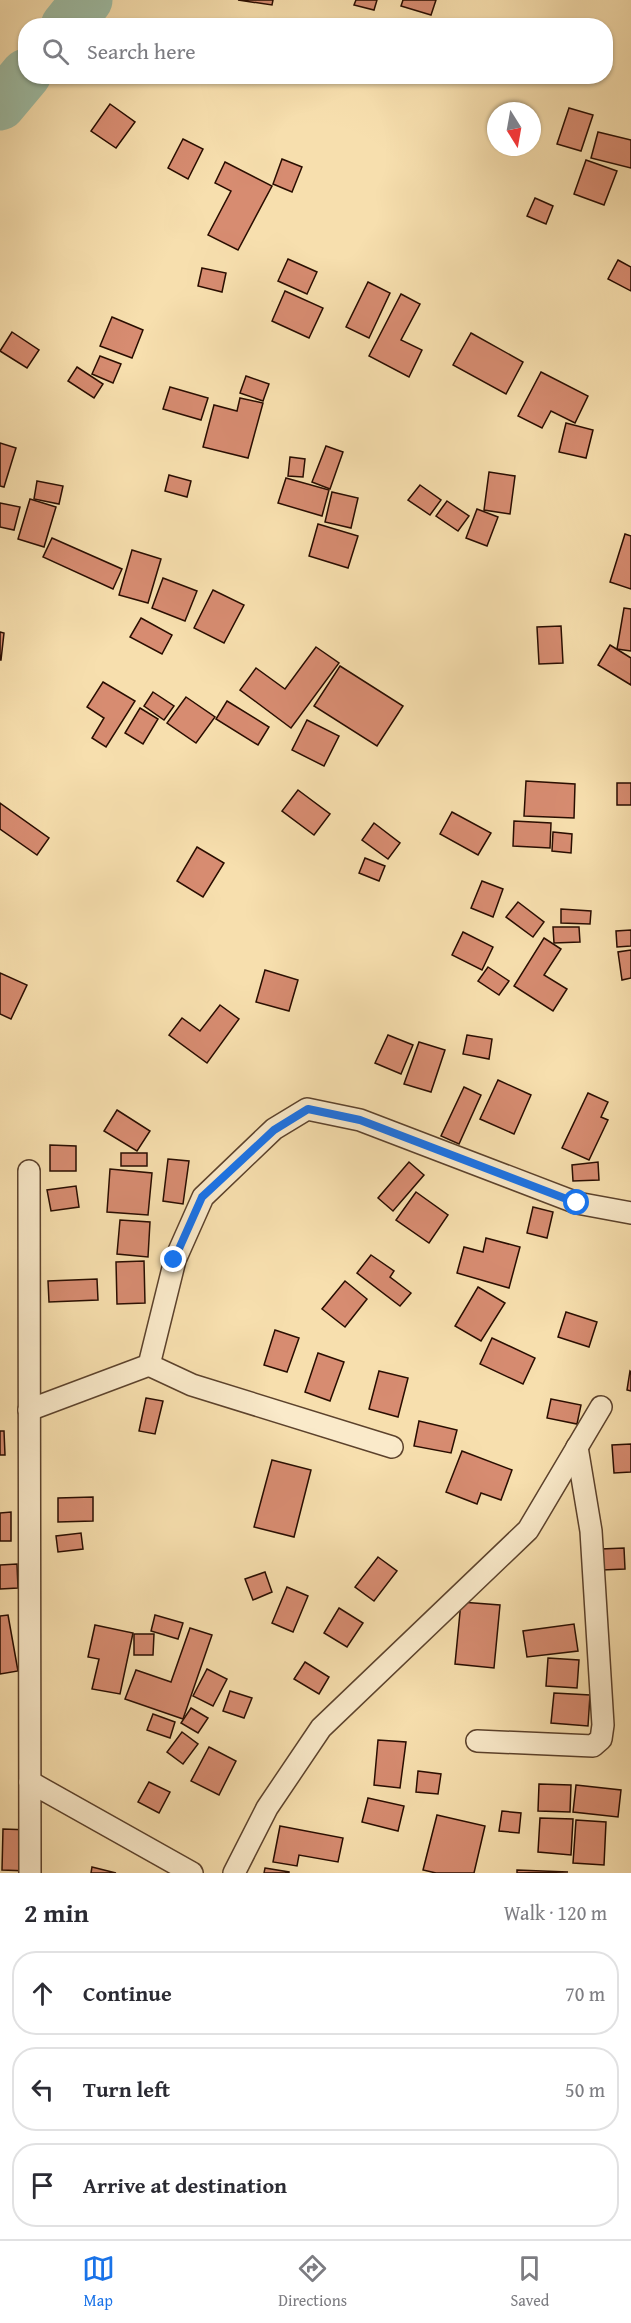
<!DOCTYPE html>
<html lang="en">
<head>
<meta charset="utf-8">
<style>
	:root { --surface:#fff; --page:#f2f2f3; --text:#2b2b33; --muted:#7c7c81; --line:#e1e1e2; --accent:#1a73e8 }
	body { margin:0; font-family:"Gentium Book Plus",serif; background:var(--page); color:var(--text) }
	.compass { position:absolute; left:487px; top:102px; width:54px; height:54px; border-radius:50%; background:var(--surface); box-shadow:0 2px 4px #0004; rotate:169deg }
	.stop { position:absolute; width:18px; height:18px; margin:-14px; border:4px solid #1a73e8; border-radius:50%; background:#fff }
	.stop.end { background:#1a73e8; border-color:#fff; box-shadow:0 2px 6px #0008 }
	.list { margin:0; padding:0; list-style:none }
	h2 { display:flex; justify-content:space-between; align-items:center; height:78px; margin:0; padding:0 24px; font-size:26px }
	h2 small { font-size:20px; font-weight:400; color:var(--muted) }
	.list li { display:grid; grid-template-columns:39px 1fr auto; gap:18px; align-items:center; box-sizing:border-box; height:84px; margin:0 12px 12px; padding:0 12px; border:2px solid var(--line); border-radius:24px }
	.list b { display:block; font-size:22px; white-space:nowrap }
	.list em { font-size:20px; font-style:normal; color:var(--muted) }
	.icon { flex:none; width:33px; height:33px; fill:none; stroke:currentColor; stroke-width:2; stroke-linecap:round; stroke-linejoin:round }
	.map { position:relative; flex:none; width:631px; height:1873px; overflow:hidden }
	.search { position:absolute; background:var(--surface); box-shadow:0 2px 4px #0004; left:18px; right:18px; top:18px; height:66px; display:flex; align-items:center; gap:15px; box-sizing:border-box; padding:0 21px; border-radius:24px; color:var(--muted); font-size:22px }
	.sheet { height:366px; background:var(--surface) }
	nav { display:flex; justify-content:space-around; align-items:center; box-sizing:border-box; height:84px; border-top:2px solid var(--line); background:var(--surface); font-size:16px; color:var(--muted) }
	nav a { display:grid; justify-items:center; gap:3px }
	nav .on { color:var(--accent) }
	.map>svg:first-child { display:block }
</style>
</head>
<body>
<div class="map">
<svg width="631" height="1873" viewBox="0 0 631 1873">
	<rect width="100%" height="100%" fill="#f7dfae"/>
	<filter id="stains"><feTurbulence type="fractalNoise" baseFrequency=".00333" numOctaves="4"/><feColorMatrix values="0 0 0 0 .2 0 0 0 0 .09 0 0 0 0 .02 0 0 0 .5 -.17"/></filter>
	<radialGradient id="worn" r=".72"><stop offset=".6" stop-color="#630" stop-opacity="0"/><stop offset="1" stop-color="#630" stop-opacity=".3"/></radialGradient>
	<g fill="none" stroke-linecap="round" stroke-linejoin="round">
		<g stroke="#9ebda5" stroke-width="51">
			<path d="M66,26L87,0"/>
			<path d="M0,105L26,74"/>
		</g>
	</g>
	<g fill="#d78c71" stroke="#290d00" stroke-width="1.5">
		<path d="M238,0H273L272,5Z"/>
		<path d="M356,0H377L374,10L354,5Z"/>
		<path d="M403,0H436L431,15L401,6Z"/>
		<path d="M110,104L135,122L116,148L91,131Z"/>
		<path d="M569,108L593,115L581,151L557,144Z"/>
		<path d="M598,132L631,140V168L591,158Z"/>
		<path d="M183,139L203,149L188,179L168,168Z"/>
		<path d="M282,159L302,167L292,192L273,184Z"/>
		<path d="M586,160L617,171L604,205L574,194Z"/>
		<path d="M225,162L272,186L238,250L208,235L231,191L215,183Z"/>
		<path d="M535,198L553,206L546,224L527,216Z"/>
		<path d="M288,259L317,272L307,294L278,281Z"/>
		<path d="M618,260L631,267V291L608,279Z"/>
		<path d="M202,268L226,273L222,292L198,286Z"/>
		<path d="M368,282L390,293L369,338L346,327Z"/>
		<path d="M285,291L323,308L309,338L272,321Z"/>
		<path d="M401,294L420,304L401,340L422,350L409,377L369,356Z"/>
		<path d="M112,317L143,330L132,358L100,346Z"/>
		<path d="M12,332L39,350L27,368L0,351Z"/>
		<path d="M471,333L523,362L506,394L453,365Z"/>
		<path d="M100,356L121,364L113,383L92,374Z"/>
		<path d="M77,367L103,384L94,398L68,381Z"/>
		<path d="M541,372L588,396L575,423L551,411L542,428L518,416Z"/>
		<path d="M246,376L269,384L263,401L240,393Z"/>
		<path d="M170,387L208,398L201,420L163,409Z"/>
		<path d="M240,398L263,403L248,458L203,447L214,405L237,411Z"/>
		<path d="M566,423L593,430L586,458L559,452Z"/>
		<path d="M0,443L16,448L4,487L0,486Z"/>
		<path d="M326,446L343,452L330,489L312,482Z"/>
		<path d="M290,457L305,459L303,477L288,476Z"/>
		<path d="M489,472L515,476L510,514L484,510Z"/>
		<path d="M169,475L191,481L187,497L165,491Z"/>
		<path d="M286,478L329,490L322,516L278,503Z"/>
		<path d="M37,481L63,486L59,504L34,499Z"/>
		<path d="M420,485L441,500L430,515L408,500Z"/>
		<path d="M332,492L358,498L351,528L325,522Z"/>
		<path d="M30,499L56,507L44,547L18,539Z"/>
		<path d="M447,501L469,516L458,531L436,516Z"/>
		<path d="M0,503L20,507L14,530L0,527Z"/>
		<path d="M477,509L498,517L487,546L466,538Z"/>
		<path d="M318,524L358,536L348,568L309,556Z"/>
		<path d="M625,534L631,536V589L610,582Z"/>
		<path d="M52,538L122,569L113,589L43,557Z"/>
		<path d="M132,550L161,559L148,603L119,595Z"/>
		<path d="M163,578L197,591L185,621L152,608Z"/>
		<path d="M213,590L244,605L224,643L194,628Z"/>
		<path d="M624,608L631,609V651L617,649Z"/>
		<path d="M141,618L172,635L162,654L130,637Z"/>
		<path d="M561,626L563,663L539,664L537,627Z"/>
		<path d="M0,632L4,633L1,660H0Z"/>
		<path d="M610,645L631,658V685L598,665Z"/>
		<path d="M316,647L339,663L291,728L240,690L256,668L285,689Z"/>
		<path d="M340,666L403,706L377,746L314,706Z"/>
		<path d="M103,682L135,701L106,747L92,738L104,718L87,707Z"/>
		<path d="M153,692L174,706L164,720L144,706Z"/>
		<path d="M186,697L215,717L196,743L167,723Z"/>
		<path d="M227,701L269,727L258,745L216,719Z"/>
		<path d="M140,708L158,719L143,744L125,733Z"/>
		<path d="M307,720L339,736L324,766L292,750Z"/>
		<path d="M526,781L575,784L574,818L524,816Z"/>
		<rect x="617" y="783" width="14" height="22"/>
		<path d="M298,790L330,814L314,835L282,811Z"/>
		<path d="M0,803L49,838L37,855L0,829Z"/>
		<path d="M452,812L491,833L478,855L440,834Z"/>
		<path d="M514,821L551,823L550,848L513,846Z"/>
		<path d="M374,823L400,843L388,859L362,840Z"/>
		<path d="M553,832L572,834L571,853L552,851Z"/>
		<path d="M197,847L224,863L203,897L177,881Z"/>
		<path d="M365,858L385,866L379,881L359,873Z"/>
		<path d="M482,881L503,889L493,917L471,908Z"/>
		<path d="M518,902L544,922L533,937L506,917Z"/>
		<path d="M561,909L591,911L590,924L561,923Z"/>
		<path d="M553,927H579L580,942L554,943Z"/>
		<path d="M631,930V946L617,947L616,931Z"/>
		<path d="M463,932L493,947L482,970L452,955Z"/>
		<path d="M544,938L561,949L544,975L567,989L553,1011L514,986Z"/>
		<path d="M631,950V978L622,980L618,952Z"/>
		<path d="M488,967L509,981L499,995L478,981Z"/>
		<path d="M265,970L298,980L289,1011L256,1002Z"/>
		<path d="M0,973L27,985L11,1019L0,1014Z"/>
		<path d="M220,1005L239,1019L207,1063L169,1035L182,1018L200,1031Z"/>
		<path d="M388,1035L413,1045L401,1074L375,1063Z"/>
		<path d="M467,1035L492,1039L489,1059L463,1054Z"/>
		<path d="M419,1042L445,1050L431,1092L404,1084Z"/>
		<path d="M498,1080L531,1095L514,1134L480,1119Z"/>
		<path d="M464,1087L481,1095L459,1144L441,1136Z"/>
		<path d="M588,1093L608,1102L601,1117L608,1120L589,1160L562,1148Z"/>
		<path d="M117,1110L150,1131L137,1151L104,1131Z"/>
		<path d="M50,1145L76,1146V1171H50Z"/>
		<rect x="121" y="1153" width="26" height="13"/>
		<path d="M168,1159L189,1161L183,1204L163,1201Z"/>
		<path d="M409,1162L424,1175L393,1211L378,1198Z"/>
		<path d="M598,1162L599,1180L573,1181L572,1165Z"/>
		<path d="M110,1169L152,1173L148,1215L107,1212Z"/>
		<path d="M76,1186L79,1207L51,1211L47,1190Z"/>
		<path d="M416,1192L448,1215L429,1243L396,1220Z"/>
		<path d="M533,1207L553,1212L547,1238L527,1233Z"/>
		<path d="M120,1220L150,1222L148,1257L117,1254Z"/>
		<path d="M486,1238L520,1247L509,1288L457,1273L464,1247L483,1252Z"/>
		<path d="M371,1255L394,1271L390,1277L411,1293L400,1306L357,1273Z"/>
		<path d="M144,1261L145,1303L117,1304L116,1262Z"/>
		<path d="M97,1279L98,1300L49,1302L48,1281Z"/>
		<path d="M345,1281L367,1299L345,1327L322,1309Z"/>
		<path d="M478,1287L505,1303L481,1341L455,1326Z"/>
		<path d="M566,1312L597,1322L589,1347L558,1337Z"/>
		<path d="M275,1330L299,1338L287,1372L264,1365Z"/>
		<path d="M492,1338L535,1358L523,1384L480,1364Z"/>
		<path d="M318,1353L344,1362L330,1401L305,1392Z"/>
		<path d="M379,1371L408,1378L398,1417L369,1409Z"/>
		<path d="M630,1371L631,1372V1391L627,1390Z"/>
		<path d="M146,1398L163,1401L155,1434L139,1431Z"/>
		<path d="M551,1399L581,1405L577,1424L547,1418Z"/>
		<path d="M419,1421L457,1430L451,1453L414,1446Z"/>
		<path d="M0,1431H4L5,1455H0Z"/>
		<path d="M631,1444V1472L614,1473L612,1445Z"/>
		<path d="M462,1451L512,1470L501,1500L481,1493L477,1504L446,1492Z"/>
		<path d="M272,1460L311,1470L294,1537L254,1527Z"/>
		<path d="M93,1497V1521L58,1522V1498Z"/>
		<path d="M11,1512V1541H0V1513Z"/>
		<path d="M81,1533L83,1549L58,1552L56,1536Z"/>
		<path d="M624,1548L625,1569L602,1570L601,1549Z"/>
		<path d="M378,1557L397,1571L374,1601L355,1587Z"/>
		<path d="M17,1564L18,1588L0,1589V1565Z"/>
		<path d="M265,1572L272,1592L253,1600L245,1579Z"/>
		<path d="M287,1587L308,1596L293,1632L272,1623Z"/>
		<path d="M461,1602L500,1605L494,1668L455,1664Z"/>
		<path d="M339,1608L363,1623L347,1647L324,1633Z"/>
		<path d="M8,1615L18,1671L0,1674V1616Z"/>
		<path d="M155,1615L183,1623L178,1639L151,1631Z"/>
		<path d="M574,1624L578,1651L527,1657L523,1631Z"/>
		<path d="M95,1625L133,1633L120,1694L92,1689L99,1659L88,1657Z"/>
		<path d="M190,1628L212,1635L183,1719L125,1699L136,1670L171,1682Z"/>
		<path d="M134,1634H154L153,1655H134Z"/>
		<path d="M548,1658L579,1660L577,1688L546,1686Z"/>
		<path d="M305,1662L329,1677L319,1694L294,1679Z"/>
		<path d="M207,1669L227,1679L213,1706L193,1696Z"/>
		<path d="M230,1691L252,1698L244,1718L223,1711Z"/>
		<path d="M554,1693L590,1695L588,1726L551,1723Z"/>
		<path d="M191,1708L208,1718L198,1733L181,1723Z"/>
		<path d="M153,1714L175,1722L170,1738L147,1730Z"/>
		<path d="M182,1732L198,1744L183,1764L167,1752Z"/>
		<path d="M378,1740L406,1742L400,1788L374,1785Z"/>
		<path d="M209,1747L236,1761L219,1795L191,1781Z"/>
		<path d="M418,1771L441,1774L438,1794L416,1792Z"/>
		<path d="M149,1782L170,1792L159,1813L138,1802Z"/>
		<path d="M539,1784L571,1785L570,1812L538,1811Z"/>
		<path d="M576,1785L621,1790L618,1817L573,1812Z"/>
		<path d="M368,1798L404,1806L398,1831L362,1822Z"/>
		<path d="M502,1811L521,1813L519,1833L499,1831Z"/>
		<path d="M437,1815L485,1826L474,1873H436L423,1870Z"/>
		<path d="M540,1818L573,1819L571,1855L538,1852Z"/>
		<path d="M576,1820L606,1822L604,1865L573,1863Z"/>
		<path d="M280,1826L343,1838L338,1862L299,1855L297,1866L273,1862Z"/>
		<path d="M3,1829L30,1830L28,1871L2,1870Z"/>
		<path d="M92,1867L116,1873H91Z"/>
		<path d="M265,1868L289,1872V1873H264Z"/>
		<path d="M517,1870L568,1872L517,1873Z"/>
	</g>
	<g fill="none" stroke-linecap="round" stroke-linejoin="round">
		<defs>
			<g id="minor">
				<path d="M29,1171L30,1873"/>
				<path d="M149,1365L192,1385L392,1447"/>
				<path d="M29,1410L149,1365L175,1260L203,1197L274,1129L307,1109L360,1120L577,1203L631,1213"/>
				<path d="M477,1741L593,1746L601,1739L603,1725L591,1531L577,1447"/>
				<path d="M30,1782L192,1873"/>
				<path d="M234,1873L267,1808L321,1728L528,1530L601,1407"/>
			</g>
		</defs>
		<use href="#minor" stroke="#5c422c" stroke-width="24"/>
		<use href="#minor" stroke="#faeaca" stroke-width="21"/>
	</g>
	<g fill="none" stroke-linecap="round" stroke-linejoin="round">
		<path stroke="#1a73e8" stroke-width="8" d="M174,1260L202,1197L274,1130L308,1109L360,1120L577,1203"/>
	</g>
	<rect width="100%" height="100%" filter="url(#stains)"/>
	<rect width="100%" height="100%" fill="url(#worn)"/>
</svg>
<svg class="compass" viewBox="-18 -18 36 36"><path d="M0-13l5 13h-10z" fill="#e53935"/><path d="M0 13l5-13h-10z" fill="#7c7c81"/></svg>
<div class="stop" style="left:577px;top:1203px"></div>
<div class="stop end" style="left:174px;top:1260px"></div>
<div class="search"><svg class="icon" aria-label="search" viewBox="0 0 24 24"><circle cx="10" cy="10" r="6"/><path d="M15 15l6 6"/></svg>Search here</div>
</div>
<section class="sheet">
<h2>2 min<small>Walk · 120 m</small></h2>
<ul class="list">
<li><svg class="icon" aria-label="ahead" viewBox="0 0 24 24"><path d="M12 20V5M6 11l6-6 6 6"/></svg><div><b>Continue</b></div><em>70 m</em></li>
<li><svg class="icon" aria-label="left" viewBox="0 0 24 24"><path d="M17 20v-9H6M10 6l-5 5 5 5"/></svg><div><b>Turn left</b></div><em>50 m</em></li>
<li><svg class="icon" aria-label="arrive" viewBox="0 0 24 24"><path d="M6 21V4h12l-3 4 3 4H6"/></svg><div><b>Arrive at destination</b></div></li>
</ul>
</section>
<nav>
<a class="on"><svg class="icon" aria-label="map" viewBox="0 0 24 24"><path d="M3 6l6-2 6 2 6-2v14l-6 2-6-2-6 2zM9 4v14M15 6v14"/></svg>Map</a>
<a><svg class="icon" aria-label="directions" viewBox="0 0 24 24"><path d="M12 3l9 9-9 9-9-9zM9 14v-3h6M13 9l2 2-2 2"/></svg>Directions</a>
<a><svg class="icon" aria-label="saved" viewBox="0 0 24 24"><path d="M7 4h10v16l-5-4-5 4z"/></svg>Saved</a>
</nav>
</body>
</html>
